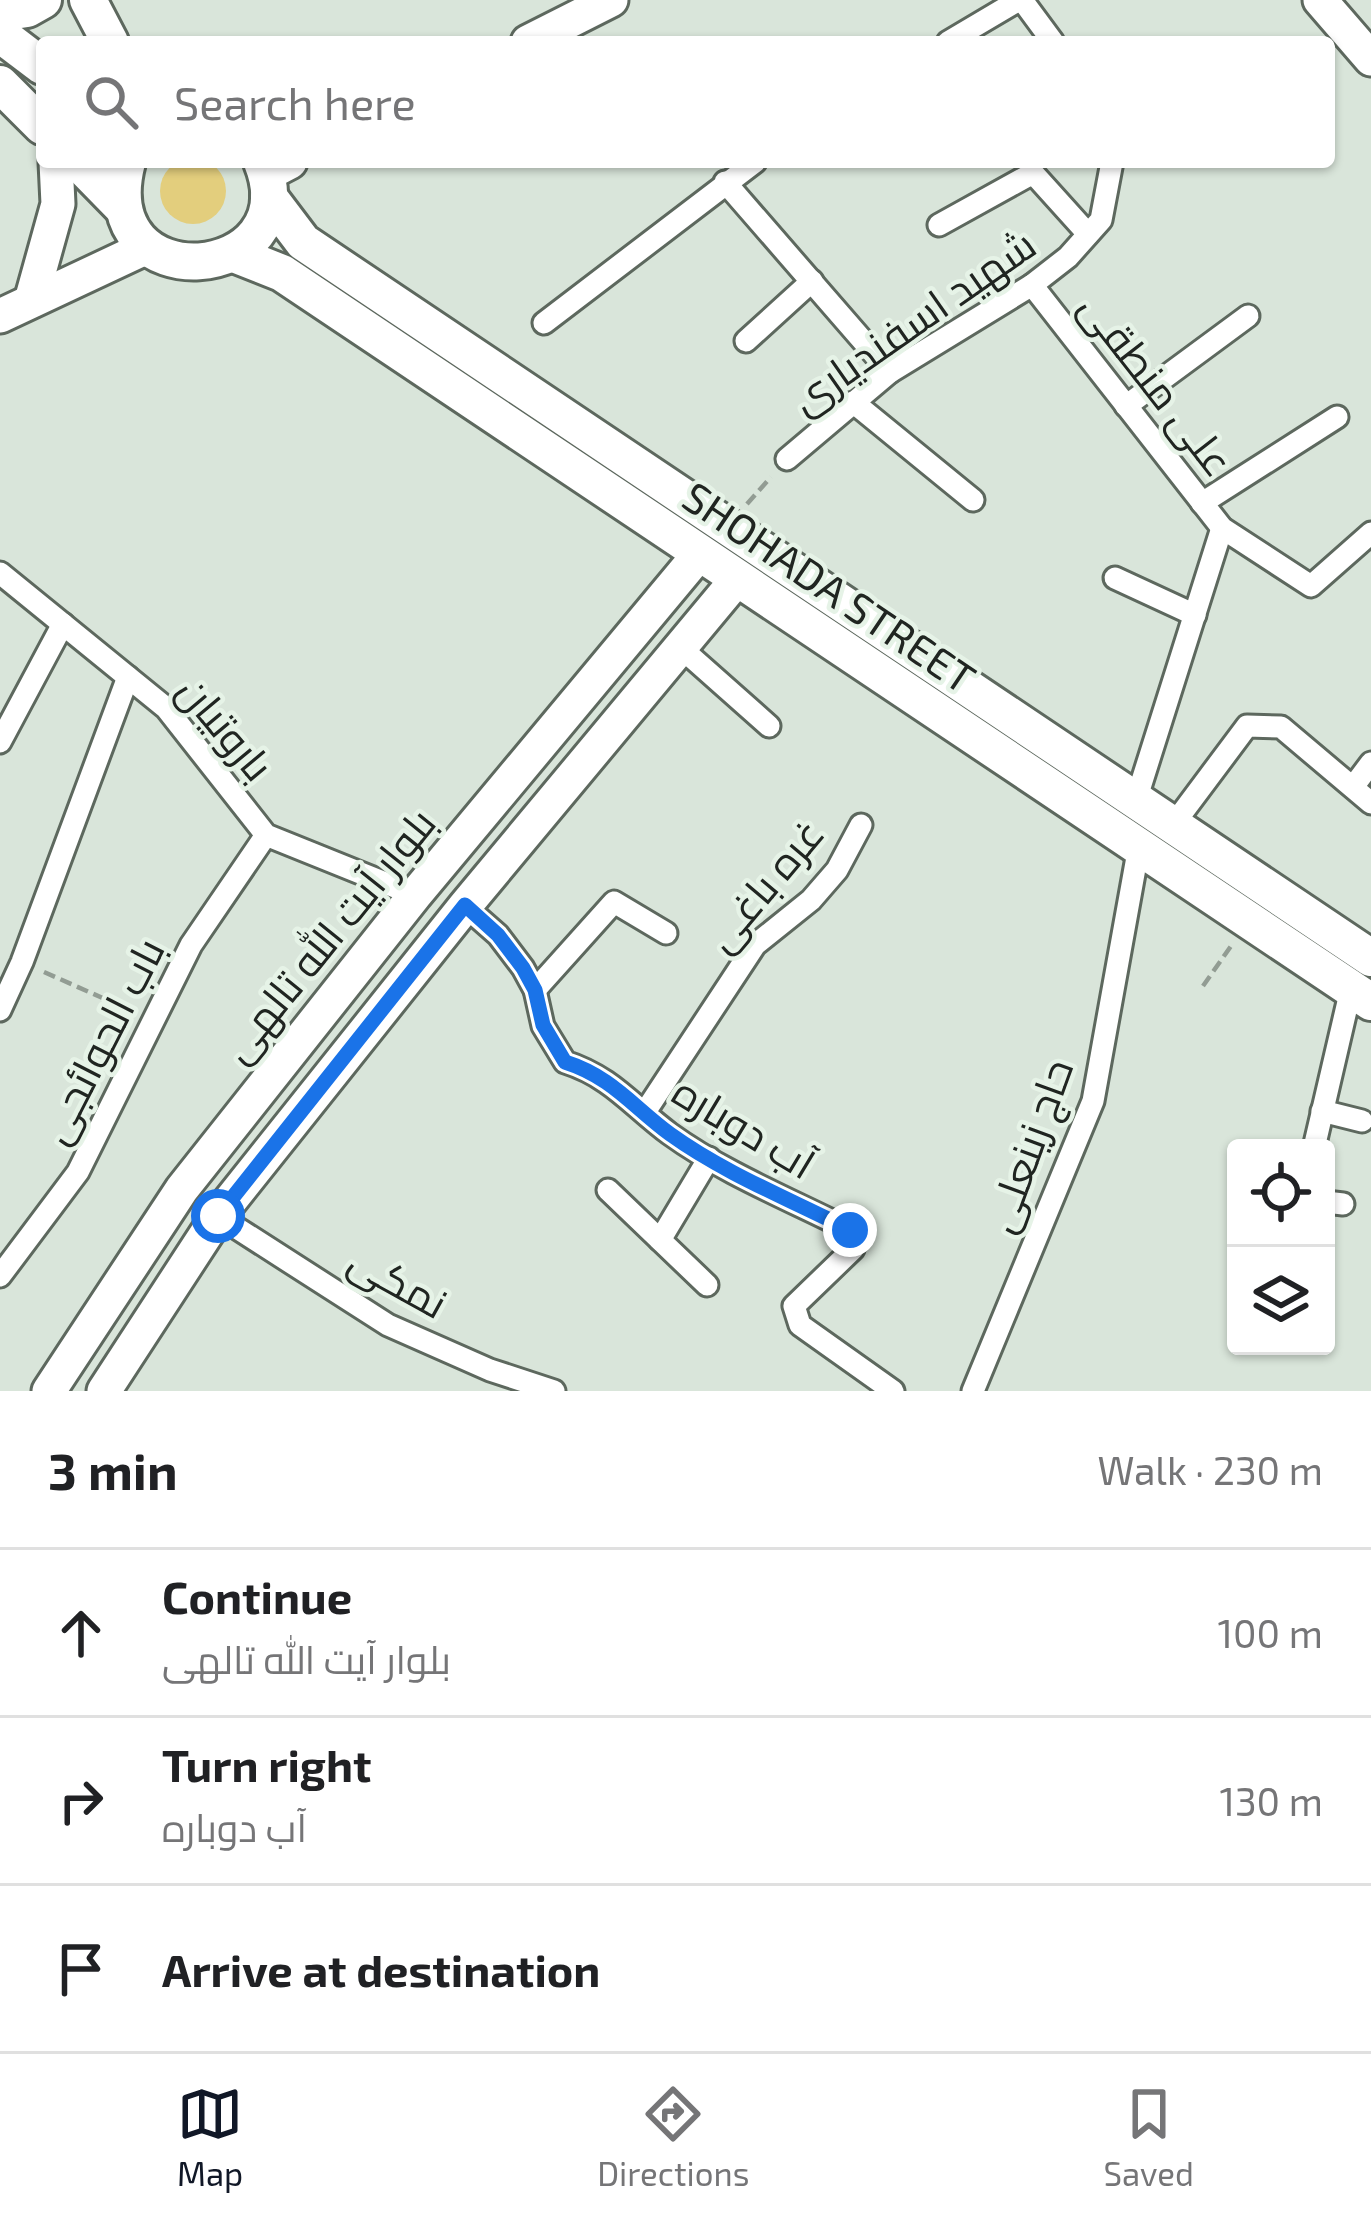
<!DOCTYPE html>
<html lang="en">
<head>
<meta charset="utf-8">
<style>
	:root { --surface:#fff; --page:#f6f6f6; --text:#202124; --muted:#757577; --line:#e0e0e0; --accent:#111827 }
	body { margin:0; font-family:"Exo 2",Cairo,sans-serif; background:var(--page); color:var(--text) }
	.controls { position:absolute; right:36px; bottom:36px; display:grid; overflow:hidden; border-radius:12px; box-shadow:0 3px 9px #0004 }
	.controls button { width:108px; height:108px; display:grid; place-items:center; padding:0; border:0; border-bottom:3px solid var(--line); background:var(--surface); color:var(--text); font:60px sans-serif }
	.stop { position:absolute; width:36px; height:36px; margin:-27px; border:9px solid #1a73e8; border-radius:50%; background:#fff }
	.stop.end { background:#1a73e8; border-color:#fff; box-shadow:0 3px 12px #0008 }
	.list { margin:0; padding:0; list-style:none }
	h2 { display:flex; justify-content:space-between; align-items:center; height:156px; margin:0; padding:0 48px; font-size:51px }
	h2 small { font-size:39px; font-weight:400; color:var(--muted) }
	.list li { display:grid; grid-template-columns:78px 1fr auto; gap:36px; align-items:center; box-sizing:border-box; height:168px; padding:0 48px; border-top:3px solid var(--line) }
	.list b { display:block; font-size:45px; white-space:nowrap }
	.list p { margin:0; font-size:39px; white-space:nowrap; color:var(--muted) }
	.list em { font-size:39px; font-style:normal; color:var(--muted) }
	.icon { flex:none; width:66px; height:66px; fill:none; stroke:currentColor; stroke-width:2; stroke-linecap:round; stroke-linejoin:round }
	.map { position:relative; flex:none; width:1371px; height:1391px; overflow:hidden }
	.search { position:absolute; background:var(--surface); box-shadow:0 3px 9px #0004; left:36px; right:36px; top:36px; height:132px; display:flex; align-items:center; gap:30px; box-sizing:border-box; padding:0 42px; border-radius:12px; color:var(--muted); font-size:45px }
	.sheet { height:660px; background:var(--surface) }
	nav { display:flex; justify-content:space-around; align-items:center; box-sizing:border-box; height:168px; border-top:3px solid var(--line); background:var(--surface); font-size:33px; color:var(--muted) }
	nav a { display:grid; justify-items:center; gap:6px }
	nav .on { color:var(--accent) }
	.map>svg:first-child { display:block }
</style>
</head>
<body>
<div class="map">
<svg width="1371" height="1391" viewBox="0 0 1371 1391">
	<rect width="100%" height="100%" fill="#d9e5da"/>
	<circle fill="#e3ce7d" cx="193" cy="191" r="33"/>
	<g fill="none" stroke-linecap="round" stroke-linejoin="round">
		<defs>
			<g id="street">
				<path d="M1022,0L1053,42"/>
				<path d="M948,42L1019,0"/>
				<path d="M725,182L890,372"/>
				<path d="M939,225L1033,173L1088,234"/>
				<path d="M1032,285L1222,528L1311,586L1371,533"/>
				<path d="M544,323L755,162"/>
				<path d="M746,341L812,281"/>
				<path d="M853,402L973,500"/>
				<path d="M1126,406L1248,316"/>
				<path d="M787,459L890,372L1032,285L1068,257L1101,220L1112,162"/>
				<path d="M1202,503L1337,417"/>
				<path d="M0,573L166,708L266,835L415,895"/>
				<path d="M1115,578L1195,615"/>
				<path d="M680,647L769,726"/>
				<path d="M0,742L63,624"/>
				<path d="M1353,787L1371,763"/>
				<path d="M1136,800L1222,528"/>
				<path d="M1173,825L1247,726L1281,727L1371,803"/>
				<path d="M465,906L498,935L523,968L535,990L543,1026L565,1062C612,1077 632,1106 670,1134C724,1173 791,1200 850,1230L853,1249L794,1306L800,1325L893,1391"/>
				<path d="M535,990L614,902L666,933"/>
				<path d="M0,1010L22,962L128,677"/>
				<path d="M1322,1111L1362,1121"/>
				<path d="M645,1112L755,945L811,900L837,870L861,825"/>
				<path d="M1314,1148L1351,989"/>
				<path d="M608,1190L707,1285"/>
				<path d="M1326,1202L1343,1204"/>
				<path d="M218,1216L388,1325L490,1370L554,1391"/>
				<path d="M660,1240L709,1158"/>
				<path d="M0,1276L78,1172L191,945L266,835"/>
				<path d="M973,1391L1093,1101L1139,846"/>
			</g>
			<g id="secondary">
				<path d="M1320,0L1371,59"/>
				<path d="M528,42L611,0"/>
				<path d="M267,174L290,162"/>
				<path d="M31,301L58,204L56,162"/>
				<path d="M0,316L147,247"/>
				<path d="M49,1391L182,1189L415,895L700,553"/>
				<path d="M104,1391L218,1216L465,906L738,578"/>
			</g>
			<g id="primary">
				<path d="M88,0L110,42"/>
				<path d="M0,13L27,9L43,0"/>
				<path d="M0,34L42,66"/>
				<path d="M0,84L42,126"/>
				<path d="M78,162L123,208"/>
				<path d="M127,162C90,305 311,284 262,162"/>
				<path d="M269,197L303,242L1371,958"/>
				<path d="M234,254L282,273L1371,1002"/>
			</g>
		</defs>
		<use href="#street" stroke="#5d685e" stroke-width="27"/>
		<use href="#secondary" stroke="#5d685e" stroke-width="39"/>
		<use href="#primary" stroke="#5d685e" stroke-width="42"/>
		<g stroke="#929c93" stroke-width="4.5" stroke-dasharray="12 6" stroke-linecap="butt">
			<path d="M747,504L771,477"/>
			<path d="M44,972L132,1011"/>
			<path d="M1203,986L1231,946"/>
		</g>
		<use href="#street" stroke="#fff" stroke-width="21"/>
		<use href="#secondary" stroke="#fff" stroke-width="33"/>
		<use href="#primary" stroke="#fff" stroke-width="36"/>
	</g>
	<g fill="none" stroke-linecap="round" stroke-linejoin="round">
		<path stroke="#1a73e8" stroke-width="15" d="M218,1216L465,905L498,935L523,968L535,990L543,1025L565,1062C612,1077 632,1106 670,1134C724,1173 791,1200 850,1230"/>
	</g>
	<g text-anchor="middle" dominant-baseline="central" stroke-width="9" stroke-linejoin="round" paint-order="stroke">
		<g font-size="42" fill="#202521" stroke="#e6f3e7">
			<text transform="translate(912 320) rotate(-35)">شهید اسفندیاری</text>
			<text transform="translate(1158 383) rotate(52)">علی منطقی</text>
			<text transform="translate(830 586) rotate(34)">SHOHADA STREET</text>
			<text transform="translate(227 727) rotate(50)">باروتیان</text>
			<text transform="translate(763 884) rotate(-50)">غره باغی</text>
			<text transform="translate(327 934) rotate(-51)">بلوار آیت الله تالهی</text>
			<text transform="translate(100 1040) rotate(-63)">باب الحوائجی</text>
			<text transform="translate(745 1126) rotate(31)">آب دوباره</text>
			<text transform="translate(1027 1145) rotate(-70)">حاج زینعلی</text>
			<text transform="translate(399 1280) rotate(29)">نمکی</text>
		</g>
	</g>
</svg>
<div class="controls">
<button><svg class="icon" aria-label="locate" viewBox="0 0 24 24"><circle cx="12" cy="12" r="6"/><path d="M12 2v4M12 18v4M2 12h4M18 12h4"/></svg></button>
<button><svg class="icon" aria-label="layers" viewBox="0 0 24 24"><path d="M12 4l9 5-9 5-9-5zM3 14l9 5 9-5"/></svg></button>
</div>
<div class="stop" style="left:218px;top:1216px"></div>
<div class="stop end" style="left:850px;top:1230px"></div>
<div class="search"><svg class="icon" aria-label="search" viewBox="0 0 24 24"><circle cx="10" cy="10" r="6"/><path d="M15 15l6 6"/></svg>Search here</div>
</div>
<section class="sheet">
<h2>3 min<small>Walk · 230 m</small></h2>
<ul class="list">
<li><svg class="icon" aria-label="ahead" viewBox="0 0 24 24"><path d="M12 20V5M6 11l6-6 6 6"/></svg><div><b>Continue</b><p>بلوار آیت الله تالهی</p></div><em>100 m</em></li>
<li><svg class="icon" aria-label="right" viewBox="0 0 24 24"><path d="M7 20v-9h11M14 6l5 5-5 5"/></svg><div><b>Turn right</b><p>آب دوباره</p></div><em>130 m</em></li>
<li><svg class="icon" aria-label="arrive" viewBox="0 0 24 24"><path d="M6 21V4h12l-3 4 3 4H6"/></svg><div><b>Arrive at destination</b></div></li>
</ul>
</section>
<nav>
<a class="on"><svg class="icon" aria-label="map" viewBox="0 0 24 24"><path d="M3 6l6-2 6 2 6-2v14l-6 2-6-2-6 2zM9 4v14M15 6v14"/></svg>Map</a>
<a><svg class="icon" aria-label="directions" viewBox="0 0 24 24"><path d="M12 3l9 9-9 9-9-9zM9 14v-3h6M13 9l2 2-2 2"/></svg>Directions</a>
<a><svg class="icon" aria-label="saved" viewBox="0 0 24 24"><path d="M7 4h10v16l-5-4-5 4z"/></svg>Saved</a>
</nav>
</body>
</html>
